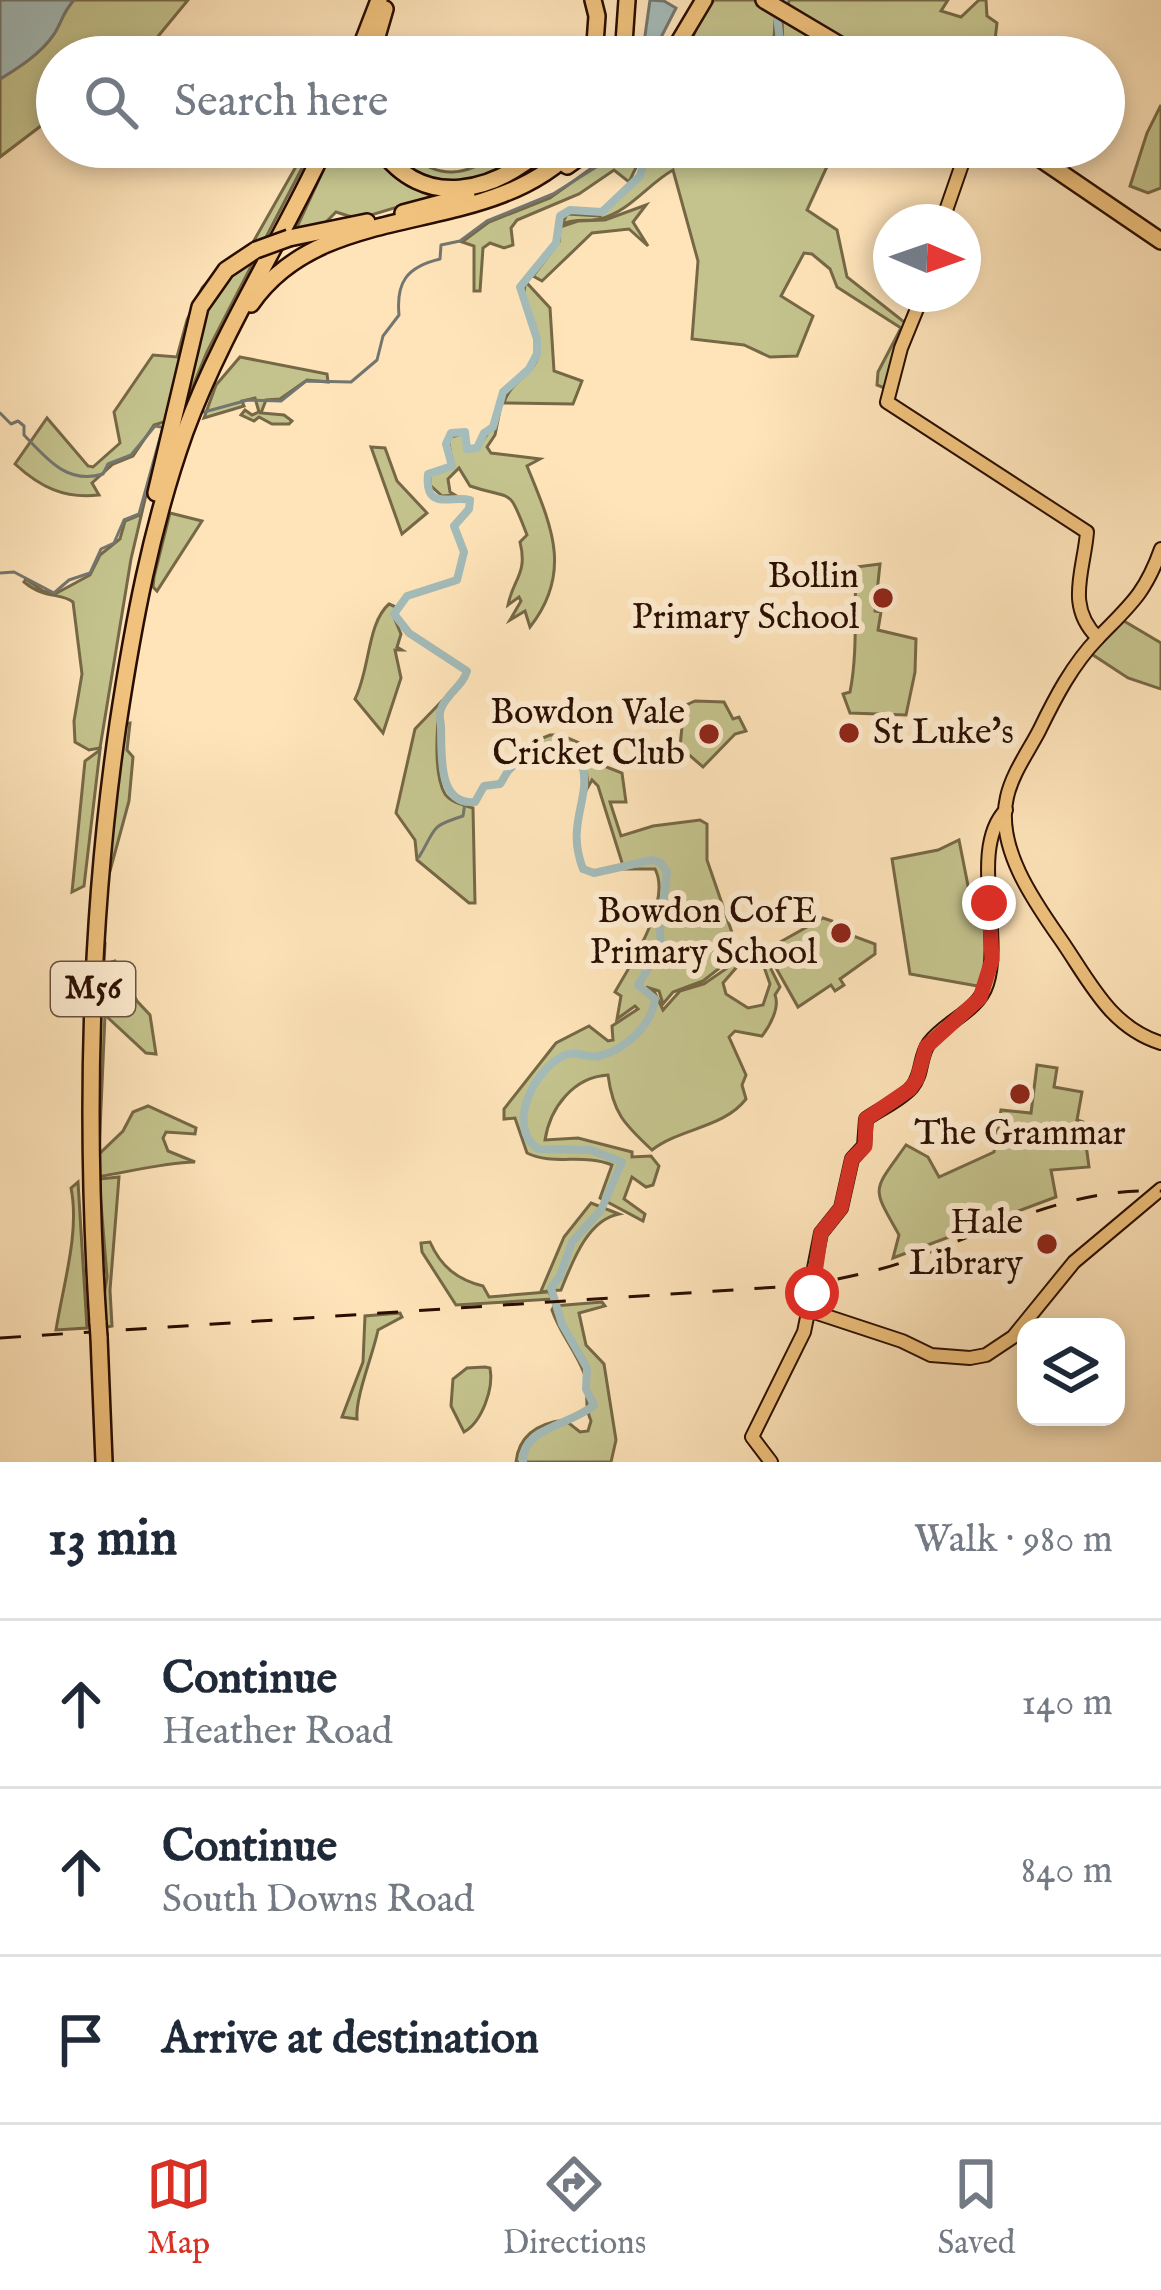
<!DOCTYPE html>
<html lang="en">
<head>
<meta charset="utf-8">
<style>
	:root { --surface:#fff; --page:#f2f2f3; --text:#1f2937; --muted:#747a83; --line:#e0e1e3; --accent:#d93025 }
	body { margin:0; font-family:"IM FELL English",serif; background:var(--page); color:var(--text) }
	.controls { position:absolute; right:36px; bottom:36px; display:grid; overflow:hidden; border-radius:24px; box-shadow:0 6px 18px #0003 }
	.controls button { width:108px; height:108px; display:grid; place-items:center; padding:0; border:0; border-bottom:3px solid var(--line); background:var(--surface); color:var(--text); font:60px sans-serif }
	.compass { position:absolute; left:873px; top:204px; width:108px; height:108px; border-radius:50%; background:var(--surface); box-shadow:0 6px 18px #0003; rotate:92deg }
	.stop { position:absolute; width:36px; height:36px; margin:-27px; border:9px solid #d93025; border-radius:50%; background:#fff }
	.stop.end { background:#d93025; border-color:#fff; box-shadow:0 3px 12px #0008 }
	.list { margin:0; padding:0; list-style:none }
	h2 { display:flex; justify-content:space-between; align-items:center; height:156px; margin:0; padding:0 48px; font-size:51px }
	h2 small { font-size:39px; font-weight:400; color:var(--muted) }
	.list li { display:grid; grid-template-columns:78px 1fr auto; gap:36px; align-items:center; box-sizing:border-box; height:168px; padding:0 48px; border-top:3px solid var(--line) }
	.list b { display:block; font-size:45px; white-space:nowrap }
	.list p { margin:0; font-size:39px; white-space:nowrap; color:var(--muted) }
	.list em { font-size:39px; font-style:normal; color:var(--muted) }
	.icon { flex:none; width:66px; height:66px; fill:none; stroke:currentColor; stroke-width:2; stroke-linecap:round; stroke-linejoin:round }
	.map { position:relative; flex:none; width:1161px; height:1462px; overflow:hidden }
	.search { position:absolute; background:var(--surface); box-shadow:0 6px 18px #0003; left:36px; right:36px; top:36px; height:132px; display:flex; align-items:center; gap:30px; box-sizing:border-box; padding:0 42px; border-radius:66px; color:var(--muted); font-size:45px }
	.sheet { height:660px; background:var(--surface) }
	nav { display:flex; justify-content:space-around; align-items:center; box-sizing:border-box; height:168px; border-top:3px solid var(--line); background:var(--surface); font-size:33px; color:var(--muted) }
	nav a { display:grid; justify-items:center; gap:6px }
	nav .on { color:var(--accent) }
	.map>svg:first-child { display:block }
</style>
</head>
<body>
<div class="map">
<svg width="1161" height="1462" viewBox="0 0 1161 1462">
	<rect width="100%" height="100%" fill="#ffe4ba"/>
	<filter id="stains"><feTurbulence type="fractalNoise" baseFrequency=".00167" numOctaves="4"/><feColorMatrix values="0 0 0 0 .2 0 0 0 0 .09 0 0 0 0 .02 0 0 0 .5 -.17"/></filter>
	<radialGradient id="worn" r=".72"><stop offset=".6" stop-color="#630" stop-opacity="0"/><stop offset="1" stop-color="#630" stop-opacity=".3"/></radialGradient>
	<g fill="#c4c38d" stroke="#766846" stroke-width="3">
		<path d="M74,0H188L141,57L123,46L113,57L101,47L92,57H57L54,116L0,157V79C20,66 41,54 54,34C61,22 63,12 74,0Z"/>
		<path d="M714,0H755L775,12C774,33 778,44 760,57H685L702,14Z"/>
		<path d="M789,0H948L941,11L961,17L979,0H986L987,16L997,23L993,57H872L788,7Z"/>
		<path d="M782,16L852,57H840L828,47L817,57H770L783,47Z"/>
		<path d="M1161,105V188L1148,193L1130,186L1147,133Z"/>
		<path d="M307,147H313L263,243L220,271L170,420L154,425L133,456L113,464L92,483L99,495C64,499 40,487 15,464L47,418L88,466L93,467L120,443L114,412L153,355L177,357L187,320L202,288L223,264L252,244Z"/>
		<path d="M334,147H373L393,175L429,195L430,201L426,206L417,201L358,219L336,212L323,225L296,229Z"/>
		<path d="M383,147C407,147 424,173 452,172C477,172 492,153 513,147C521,145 534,147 542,147L485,180L427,182Z"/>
		<path d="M719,147H836L807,210L837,230L847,277L908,325L887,389L877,385L878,372L901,328L837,287L830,269L812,254L804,253L781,296L813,316L797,356L770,357L744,345L692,339L698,261L673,170C648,184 629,212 600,219C587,222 576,218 562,224L567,214L600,216L640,177L648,152L671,164L690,149L700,159L712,160Z"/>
		<path d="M643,153L629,182L614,170L579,194L517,220L511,228L513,245L504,248L490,243L483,248L480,291H474V246L462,242L489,222L550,198L596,165Z"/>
		<path d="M646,205L633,222L648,246L629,229L592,233L542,281L533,276L559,242L560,227L578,221L605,220Z"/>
		<path d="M258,253L207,352L179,420L193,345L217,284Z"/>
		<path d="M526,282L550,308L554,371L582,381L573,404L504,403C510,379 540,374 539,347C539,324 518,305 526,282Z"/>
		<path d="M240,357L327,374L328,382L307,380L280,399L266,400L261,413L284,415L292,421L289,424H272L259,417L254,421L241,415L245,410L252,415L259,412L255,398L242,401L244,406L204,418L216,385Z"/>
		<path d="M500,410L495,435L487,447L491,453L540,459L527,466C550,523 574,571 530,627L525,611L510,620L521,601L519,597L508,605C513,579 528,574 520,542L527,535C508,485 514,501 470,486L459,468L448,479L450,492L455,495L442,496L430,485V472L453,466L448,438L461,434L466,436L468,451L478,449C485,435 494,427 500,410Z"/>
		<path d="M371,447L385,448L397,481L427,513L402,534Z"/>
		<path d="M150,478L131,559L100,748L89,750L75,742L74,721L82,674L73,602C60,592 46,600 24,582L26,579L43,591L55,594L90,575L100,555L120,539L125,521L140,515Z"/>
		<path d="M170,513L202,521L157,591L153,587L154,577Z"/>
		<path d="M880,564L875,611L881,612L878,630L916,639L915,672L906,715L850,713L843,694L850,692C858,652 854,609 856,567Z"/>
		<path d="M389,604L396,607L393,615L401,634L397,647L402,650H395L401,678L383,733L355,699C370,670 367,623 389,604Z"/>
		<path d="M1124,621L1161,643V689L1128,678L1090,653Z"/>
		<path d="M695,701L724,702L733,719L739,717L746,731L735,734L703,767L680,747L684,706Z"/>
		<path d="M440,703C437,726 433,774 445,794C451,803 464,805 473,808L475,903H469L417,860L415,840L396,813L415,729Z"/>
		<path d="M130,723L127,750L133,757L129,801L110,871H106L124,724Z"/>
		<path d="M550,735H561L593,749L599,764L622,773L626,802H610L621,836L653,826L700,820L707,824V860L739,953L703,981L673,992L663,1004L659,991L646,987L655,993L663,1010L680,991L704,984L749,953L723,983L726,994L748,1008L763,1005L770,984L763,964L769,965L780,987L775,995C780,1007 770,1026 762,1036L735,1031L729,1037L746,1075L742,1085L746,1099C724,1128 680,1128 652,1150C624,1124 613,1113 608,1075C573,1077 550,1108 545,1140L578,1138L632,1152V1157L651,1156L659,1166L653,1185L646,1187L632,1177L624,1199L645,1214L643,1221L600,1198L612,1165C584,1153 553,1166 527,1153L515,1118L504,1119V1109L556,1043L589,1026L608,1041L613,1040L612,1026L638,1009L635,1006L617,1019L621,996L615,992C631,964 672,901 655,869H624L598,786L592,780L588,787C586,734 546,751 513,763L518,744H528Z"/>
		<path d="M100,750L84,886L72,892L85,761Z"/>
		<path d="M959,840L973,911L988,909L990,919L983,987L910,974L892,859L938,850Z"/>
		<path d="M823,918L832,921L837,930L875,944V954L840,979L844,985L835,991L831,985L798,1007L766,950Z"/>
		<path d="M105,944L104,964L115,961L137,1001L150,1015L156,1054L146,1053L105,1015L99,1154L123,1131L133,1112L148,1106L196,1128L195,1134L166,1132L163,1138L168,1151L195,1162C161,1163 129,1172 96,1177L100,946Z"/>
		<path d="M1037,1065L1057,1068L1054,1087L1082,1092L1077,1120L1083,1122L1089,1167L1051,1170L1056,1197L893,1258L899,1235C871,1185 872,1193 906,1145L928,1157L939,1177L994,1152L1001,1110L1031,1113Z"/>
		<path d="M119,1177L110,1290L112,1326L107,1327L102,1307L107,1277L99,1179Z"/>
		<path d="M78,1182L87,1328L56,1330C63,1285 80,1232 71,1188Z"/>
		<path d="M591,1203L619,1214C587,1220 572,1263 561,1290L548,1291L553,1299L456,1305L422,1252L421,1243L430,1242C441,1267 458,1280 483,1286L489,1297L547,1292L541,1291L564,1237Z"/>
		<path d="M602,1302L605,1306L579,1313L586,1345L604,1364L616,1440L611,1462H516C519,1434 539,1423 565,1420L580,1432L588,1431L591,1421C583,1403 590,1391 584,1373C576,1351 559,1332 552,1310L554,1306Z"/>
		<path d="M400,1313L402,1317L378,1330C373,1355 355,1397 357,1419L342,1417L363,1362L365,1316Z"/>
		<path d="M485,1367L490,1368C494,1388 482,1422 464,1432L451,1406L453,1379L467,1368Z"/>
	</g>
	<g fill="#a4bcba" stroke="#737670" stroke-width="3">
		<path d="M0,0H74C62,13 62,22 54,34C41,53 20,67 0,79Z"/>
		<path d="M650,0L664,1L676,8L651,57H642Z"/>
	</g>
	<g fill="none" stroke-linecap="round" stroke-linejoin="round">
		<g stroke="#737670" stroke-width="3">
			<path d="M204,412L248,400L281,401L306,381L351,382L377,360L383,336L399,315C396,283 406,267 440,259L441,245L460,241L487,221L553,194L609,159L648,151"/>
			<path d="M0,413L11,424L18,421L24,426V435C47,459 67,485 103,474L108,464L131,455L155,426L161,427"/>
			<path d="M0,573L14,572L54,593L69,580L90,573L101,549L114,543L124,520L139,514L163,427"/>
			<path d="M419,857C437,828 428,827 463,816L465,803"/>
		</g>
		<g stroke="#a4bcba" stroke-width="8">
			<path d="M766,57L780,40L777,17L783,0"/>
			<path d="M695,147L706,159L720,147"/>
			<path d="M523,1462C522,1427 572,1425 594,1405L586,1389L587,1368L562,1324L551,1288L560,1276L572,1242L601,1210L622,1162L591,1150L538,1149C506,1127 533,1071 563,1056C577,1049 586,1059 599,1056C625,1050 652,1025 655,999L638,985L661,947L660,930L667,872L661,863L652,860L594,873L583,869C565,823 592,799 582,764C565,753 528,749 511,768C506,772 504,779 500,784L484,786L475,802C437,806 442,753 441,727C441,720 438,716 441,709C446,694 463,686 467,671L409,633L394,614L407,596L457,580L464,552L454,526L469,509L470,500C452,495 424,512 428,474L452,466L446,444L451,433L465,432L467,449L477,448L484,433L493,427L503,392L529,369L537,354V339L520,287L556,243L560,216L570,210L602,212L640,176L646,153L653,151L672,162L688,147"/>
		</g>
		<defs>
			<g id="major">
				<path d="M942,222L968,147"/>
				<path d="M923,294L901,348L887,402L1087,532C1084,571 1065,606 1098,638"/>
				<path d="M1161,549C1145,594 1130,605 1098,638C1072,665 1055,698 1039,731C1028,752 1012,774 1007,797C995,847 1035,903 1061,940C1090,982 1110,1027 1161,1043"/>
				<path d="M813,1273L821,1233L841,1208L852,1159L864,1146L866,1119C880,1109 901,1100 912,1087C923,1074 919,1057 929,1043C945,1021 978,1012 987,984C1003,936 969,847 1006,810"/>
				<path d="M811,1311L902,1341L931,1355L970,1358L986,1355L1013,1337L1074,1262L1161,1189"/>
				<path d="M771,1462L752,1437L804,1332L812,1293"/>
			</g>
			<g id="highway">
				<path d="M593,0L597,16L594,57"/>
				<path d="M764,0L860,57"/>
				<path d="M357,57L379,0"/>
				<path d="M371,57L385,9"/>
				<path d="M623,57L627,0"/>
				<path d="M670,57L704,0"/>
				<path d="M379,147C424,212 494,192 545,147"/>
				<path d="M1023,147L1161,241"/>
				<path d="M567,166L594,147"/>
				<path d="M403,213L467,196"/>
				<path d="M289,238L367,222"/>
				<path d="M251,304C326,195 487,241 576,147"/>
				<path d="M156,493L200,307L226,270L256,250"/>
				<path d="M98,1323C85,1122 89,923 118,724C133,625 151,527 185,432C222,332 280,243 325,147"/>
				<path d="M99,1337L104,1462"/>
			</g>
		</defs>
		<use href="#major" stroke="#290d00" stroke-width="16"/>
		<use href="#highway" stroke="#290d00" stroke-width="20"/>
		<use href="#major" stroke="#f0c27d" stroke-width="12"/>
		<use href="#highway" stroke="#f0c27d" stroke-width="15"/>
		<path stroke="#290d00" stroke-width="3" stroke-dasharray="21 21" stroke-linecap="butt" d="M0,1338L808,1285C842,1278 876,1272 909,1260C992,1230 1070,1187 1161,1191"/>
		<defs>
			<path id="major-bridge" d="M812,1293L813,1273"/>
			<g id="highway-bridge">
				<path d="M256,250L289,238"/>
				<path d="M98,1323L99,1337"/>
			</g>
		</defs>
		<use href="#major-bridge" stroke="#290d00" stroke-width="16" stroke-linecap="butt"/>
		<use href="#highway-bridge" stroke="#290d00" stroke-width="20" stroke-linecap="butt"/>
		<use href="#major-bridge" stroke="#f0c27d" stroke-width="12"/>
		<use href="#highway-bridge" stroke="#f0c27d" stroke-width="15"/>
	</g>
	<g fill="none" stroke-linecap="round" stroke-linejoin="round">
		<path stroke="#d93025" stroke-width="15" d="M812,1293L821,1233L841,1208L852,1159L865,1146L866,1119L910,1089L917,1079L926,1047L980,998L992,960L989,903"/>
	</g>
	<g fill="#8f2418" stroke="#ffedd2" stroke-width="4.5">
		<circle cx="883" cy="598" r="12"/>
		<circle cx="849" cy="733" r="12"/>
		<circle cx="709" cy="734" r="12"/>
		<circle cx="841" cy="933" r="12"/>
		<circle cx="1020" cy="1094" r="12"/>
		<circle cx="1047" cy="1244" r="12"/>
	</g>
	<g text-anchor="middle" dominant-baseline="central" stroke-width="12" stroke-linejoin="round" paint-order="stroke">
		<rect fill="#ffedd2" stroke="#69503f" stroke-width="3" x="51" y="962" width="84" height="54" rx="9"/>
		<g font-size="33" font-weight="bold" fill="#290d00">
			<text x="93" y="989">M56</text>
		</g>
		<g font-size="36" fill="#290d00" stroke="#ffedd2" text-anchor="end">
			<text x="859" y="577">Bollin<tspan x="859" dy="41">Primary School</tspan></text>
			<text x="685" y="713">Bowdon Vale<tspan x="685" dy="41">Cricket Club</tspan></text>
			<text x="873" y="733" text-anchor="start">St Luke's</text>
			<text x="817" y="912">Bowdon CofE<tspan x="817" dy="41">Primary School</tspan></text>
			<text x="1020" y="1134" text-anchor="middle">The Grammar</text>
			<text x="1023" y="1223">Hale<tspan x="1023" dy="41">Library</tspan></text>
		</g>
	</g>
	<rect width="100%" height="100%" filter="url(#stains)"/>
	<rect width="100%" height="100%" fill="url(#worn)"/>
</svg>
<div class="controls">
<button><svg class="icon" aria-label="layers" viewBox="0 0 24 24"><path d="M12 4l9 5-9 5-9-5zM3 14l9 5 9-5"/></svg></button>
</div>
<svg class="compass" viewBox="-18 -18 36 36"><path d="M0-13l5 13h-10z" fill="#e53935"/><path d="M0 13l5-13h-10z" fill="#747a83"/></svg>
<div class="stop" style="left:812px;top:1293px"></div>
<div class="stop end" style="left:989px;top:903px"></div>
<div class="search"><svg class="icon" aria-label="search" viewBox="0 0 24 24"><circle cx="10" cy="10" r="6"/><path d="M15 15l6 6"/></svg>Search here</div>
</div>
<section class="sheet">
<h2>13 min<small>Walk · 980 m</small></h2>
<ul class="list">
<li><svg class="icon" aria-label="ahead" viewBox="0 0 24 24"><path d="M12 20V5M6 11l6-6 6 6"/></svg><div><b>Continue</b><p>Heather Road</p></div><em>140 m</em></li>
<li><svg class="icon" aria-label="ahead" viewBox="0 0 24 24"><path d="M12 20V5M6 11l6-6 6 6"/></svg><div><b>Continue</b><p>South Downs Road</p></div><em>840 m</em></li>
<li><svg class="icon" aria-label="arrive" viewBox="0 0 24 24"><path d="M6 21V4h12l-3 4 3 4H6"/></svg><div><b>Arrive at destination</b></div></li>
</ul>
</section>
<nav>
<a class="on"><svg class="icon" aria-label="map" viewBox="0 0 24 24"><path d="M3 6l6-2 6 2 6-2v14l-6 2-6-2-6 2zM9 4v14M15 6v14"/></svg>Map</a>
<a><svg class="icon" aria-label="directions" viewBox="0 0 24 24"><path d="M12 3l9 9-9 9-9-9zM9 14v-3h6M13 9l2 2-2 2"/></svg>Directions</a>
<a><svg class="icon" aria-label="saved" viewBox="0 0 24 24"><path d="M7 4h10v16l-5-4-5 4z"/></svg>Saved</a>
</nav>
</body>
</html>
